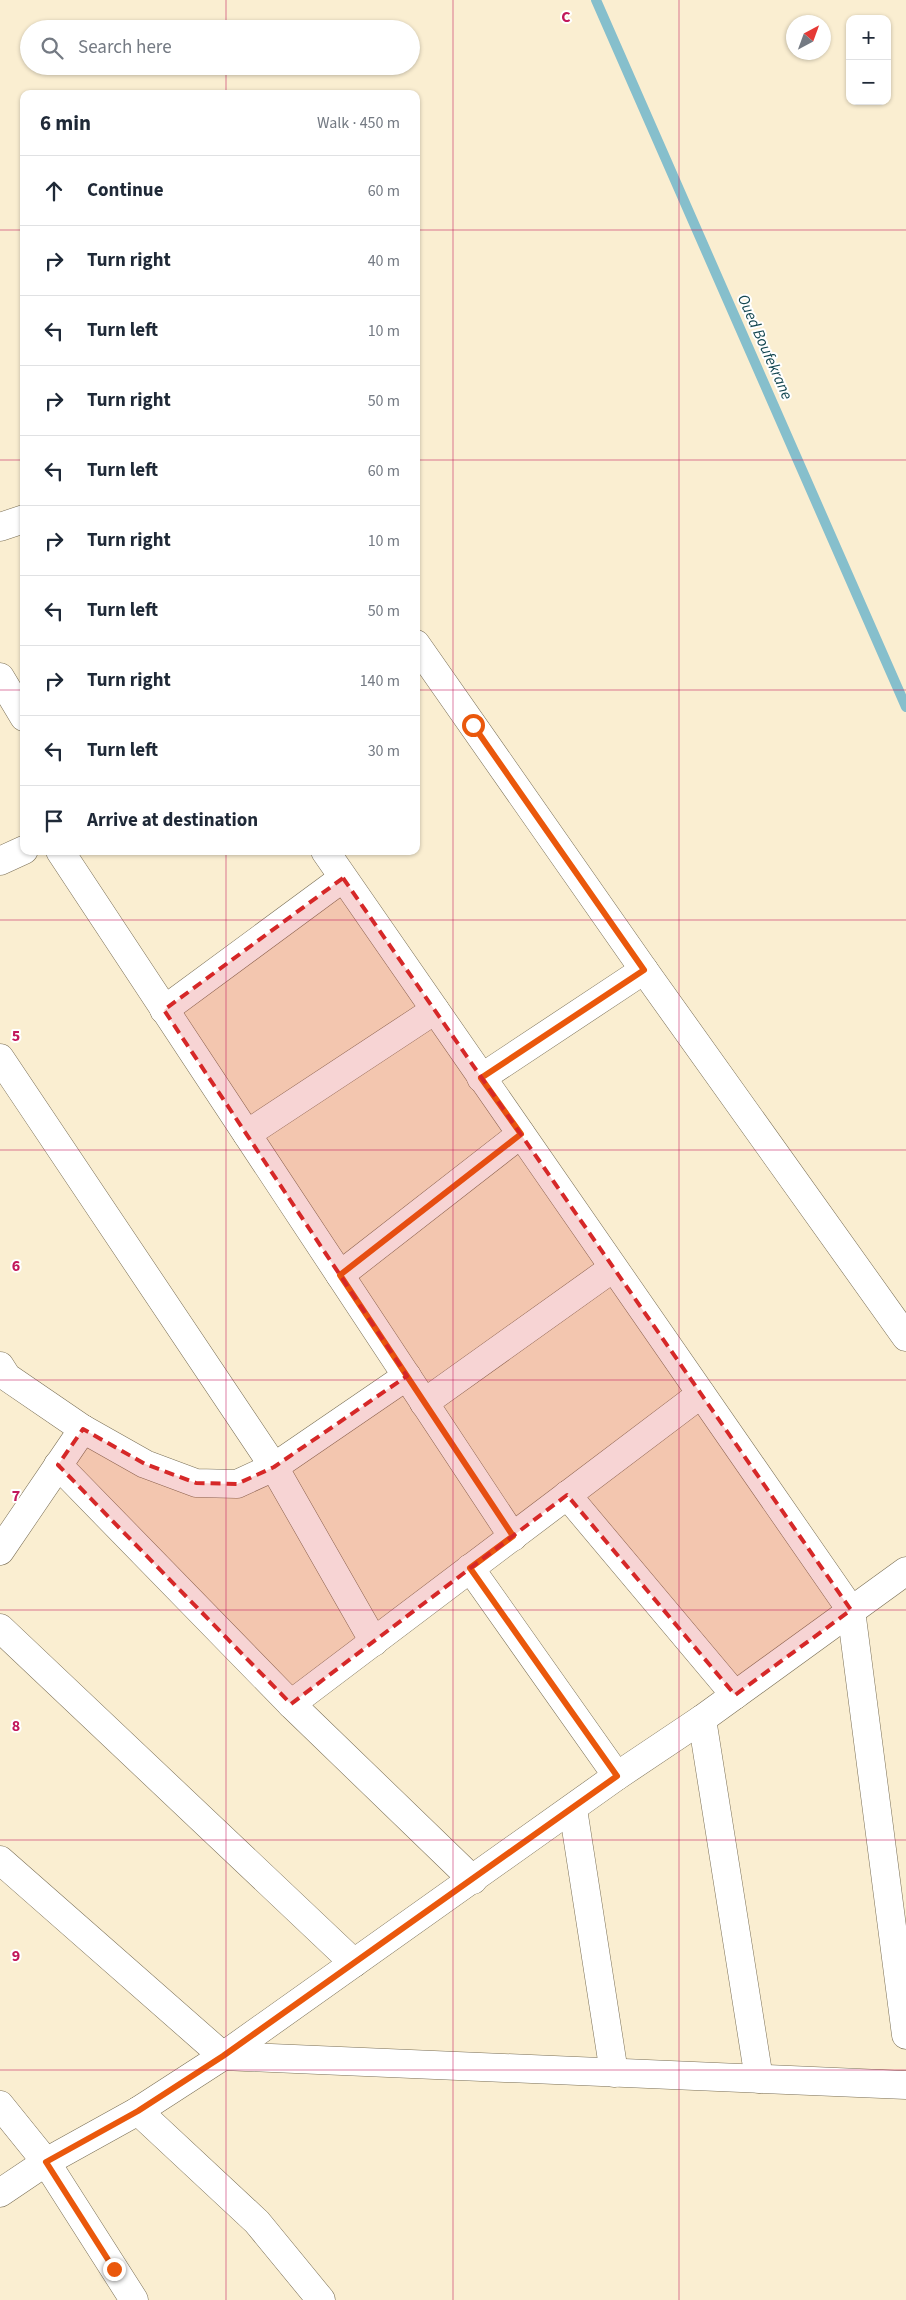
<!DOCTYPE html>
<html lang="en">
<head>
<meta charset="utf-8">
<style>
	:root { --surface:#fff; --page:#f2f2f3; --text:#1f2937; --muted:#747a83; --line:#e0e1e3 }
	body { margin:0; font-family:"Source Sans 3",sans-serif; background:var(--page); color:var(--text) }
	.controls { position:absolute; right:15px; top:15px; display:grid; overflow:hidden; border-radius:10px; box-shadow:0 1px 4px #0004 }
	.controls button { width:45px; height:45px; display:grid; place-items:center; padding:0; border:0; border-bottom:1px solid var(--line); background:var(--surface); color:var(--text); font:25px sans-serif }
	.compass { position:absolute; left:786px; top:15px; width:45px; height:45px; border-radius:50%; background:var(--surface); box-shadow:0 1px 4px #0004; rotate:41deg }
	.stop { position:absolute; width:15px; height:15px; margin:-11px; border:4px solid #ea580c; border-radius:50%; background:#fff }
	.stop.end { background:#ea580c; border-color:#fff; box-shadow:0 1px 5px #0008 }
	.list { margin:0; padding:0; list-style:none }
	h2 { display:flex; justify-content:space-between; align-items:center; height:65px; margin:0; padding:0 20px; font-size:21px }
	h2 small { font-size:16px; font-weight:400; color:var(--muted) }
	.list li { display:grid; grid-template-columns:32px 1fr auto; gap:15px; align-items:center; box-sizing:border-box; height:70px; padding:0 20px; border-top:1px solid var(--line) }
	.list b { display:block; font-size:19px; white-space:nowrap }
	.list em { font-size:16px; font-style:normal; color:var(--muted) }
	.icon { flex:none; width:28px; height:28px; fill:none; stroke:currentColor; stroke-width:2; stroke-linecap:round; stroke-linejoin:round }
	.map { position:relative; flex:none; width:906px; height:2300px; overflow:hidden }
	.search { position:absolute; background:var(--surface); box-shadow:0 1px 4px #0004; left:20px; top:20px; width:400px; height:55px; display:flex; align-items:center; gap:12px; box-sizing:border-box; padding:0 18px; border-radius:28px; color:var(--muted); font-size:19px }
	.panel { position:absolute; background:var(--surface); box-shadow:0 1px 4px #0004; left:20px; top:90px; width:400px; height:765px; border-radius:10px }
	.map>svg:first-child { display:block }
</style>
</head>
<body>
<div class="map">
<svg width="906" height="2300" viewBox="0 0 906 2300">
	<rect width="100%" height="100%" fill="#faeed1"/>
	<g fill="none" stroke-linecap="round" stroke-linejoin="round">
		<path stroke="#86bfcc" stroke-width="10" d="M596,0L906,707"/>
		<defs>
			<g id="minor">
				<path d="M0,527L24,519"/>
				<path d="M416,644L644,970L906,1337"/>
				<path d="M0,677L24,717"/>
				<path d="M60,851L513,1537"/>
				<path d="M325,851L851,1610L906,2035"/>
				<path d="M0,861L24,850"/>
				<path d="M164,1010L343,878"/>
				<path d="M0,1058L274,1467L374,1642"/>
				<path d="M481,1078L644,970"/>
				<path d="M247,1134L435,1010"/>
				<path d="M340,1275L521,1134"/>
				<path d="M0,1366L7,1377L83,1429"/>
				<path d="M424,1403L613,1268"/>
				<path d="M58,1465L291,1704L473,1880"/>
				<path d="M567,1495L735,1695"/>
				<path d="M0,1551L83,1429L145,1464L196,1483L237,1484L274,1467L407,1376"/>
				<path d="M470,1568L617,1776"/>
				<path d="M0,1628L354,1963"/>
				<path d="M291,1704L701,1394"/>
				<path d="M702,1719L759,2079"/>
				<path d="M573,1809L614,2073"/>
				<path d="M0,1860L223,2056L906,2085"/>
				<path d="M0,2105L46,2162L134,2300"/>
				<path d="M138,2111L257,2222L321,2300"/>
				<path d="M0,2193L46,2162L138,2111L223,2056L617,1776L702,1719L906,1571"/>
			</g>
		</defs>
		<use href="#minor" stroke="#7a6f56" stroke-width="29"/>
		<use href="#minor" stroke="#fff" stroke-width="28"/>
	</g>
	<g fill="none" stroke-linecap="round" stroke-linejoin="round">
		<path stroke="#ea580c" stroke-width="6" d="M114,2269L46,2162L138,2111L223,2056L617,1776L470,1568L513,1536L340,1275L521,1134L481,1078L644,970L473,725"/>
	</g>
	<path fill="#d62828" fill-opacity="0.2" stroke="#d62828" stroke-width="4" stroke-dasharray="10 6" stroke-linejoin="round" d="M343,878L851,1610L735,1695L567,1495L291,1704L58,1465L83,1429L145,1464L196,1483L237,1484L274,1467L407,1376L164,1010Z"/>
	<path fill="none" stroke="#c2185b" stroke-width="1" stroke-opacity="0.55" d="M226,0V29M453,0V2300M679,0V2300M226,66V94M0,230H24M416,230H906M0,460H24M416,460H906M0,690H24M416,690H906M226,851V2300M0,920H906M0,1150H906M0,1380H906M0,1610H906M0,1840H906M0,2070H906"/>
	<g text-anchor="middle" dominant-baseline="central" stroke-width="4" stroke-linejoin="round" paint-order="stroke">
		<g font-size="16" font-style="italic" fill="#134650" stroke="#fff">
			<text transform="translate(765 347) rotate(66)">Oued Boufekrane</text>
		</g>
	</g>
	<g font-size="16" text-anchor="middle" font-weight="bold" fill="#c2185b" stroke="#fff" stroke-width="4" stroke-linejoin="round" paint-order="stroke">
		<text x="566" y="22">C</text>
		<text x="16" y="1041">5</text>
		<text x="16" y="1271">6</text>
		<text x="16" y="1501">7</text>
		<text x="16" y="1731">8</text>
		<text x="16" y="1961">9</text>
	</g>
</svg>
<div class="controls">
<button>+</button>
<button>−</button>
</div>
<svg class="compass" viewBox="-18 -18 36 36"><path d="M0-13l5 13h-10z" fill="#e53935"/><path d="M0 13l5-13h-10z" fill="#747a83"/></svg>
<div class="stop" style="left:473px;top:725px"></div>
<div class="stop end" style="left:114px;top:2269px"></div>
<div class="search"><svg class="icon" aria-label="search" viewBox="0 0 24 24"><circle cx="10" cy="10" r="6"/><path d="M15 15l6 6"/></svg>Search here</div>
<section class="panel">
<h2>6 min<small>Walk · 450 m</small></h2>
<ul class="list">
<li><svg class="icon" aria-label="ahead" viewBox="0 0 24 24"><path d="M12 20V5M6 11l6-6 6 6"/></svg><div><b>Continue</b></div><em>60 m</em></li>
<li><svg class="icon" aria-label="right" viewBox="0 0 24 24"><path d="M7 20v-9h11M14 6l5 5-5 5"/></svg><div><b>Turn right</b></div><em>40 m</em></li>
<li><svg class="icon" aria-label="left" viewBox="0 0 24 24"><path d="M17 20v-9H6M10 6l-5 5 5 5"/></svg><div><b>Turn left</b></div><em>10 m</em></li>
<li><svg class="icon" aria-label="right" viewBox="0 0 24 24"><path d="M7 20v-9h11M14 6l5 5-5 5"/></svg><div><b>Turn right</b></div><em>50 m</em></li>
<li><svg class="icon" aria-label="left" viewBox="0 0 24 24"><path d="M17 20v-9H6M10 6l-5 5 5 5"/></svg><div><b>Turn left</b></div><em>60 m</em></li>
<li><svg class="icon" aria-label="right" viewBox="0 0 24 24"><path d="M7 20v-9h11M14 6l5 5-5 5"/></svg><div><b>Turn right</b></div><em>10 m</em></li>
<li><svg class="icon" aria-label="left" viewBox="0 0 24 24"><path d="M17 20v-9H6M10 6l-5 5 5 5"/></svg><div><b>Turn left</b></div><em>50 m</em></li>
<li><svg class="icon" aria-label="right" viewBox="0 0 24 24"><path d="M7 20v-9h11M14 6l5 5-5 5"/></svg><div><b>Turn right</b></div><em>140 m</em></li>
<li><svg class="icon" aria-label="left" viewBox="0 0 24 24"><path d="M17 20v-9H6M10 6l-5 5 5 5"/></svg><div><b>Turn left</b></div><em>30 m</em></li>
<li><svg class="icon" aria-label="arrive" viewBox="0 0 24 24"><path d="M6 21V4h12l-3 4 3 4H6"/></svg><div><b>Arrive at destination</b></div></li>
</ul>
</section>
</div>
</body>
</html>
